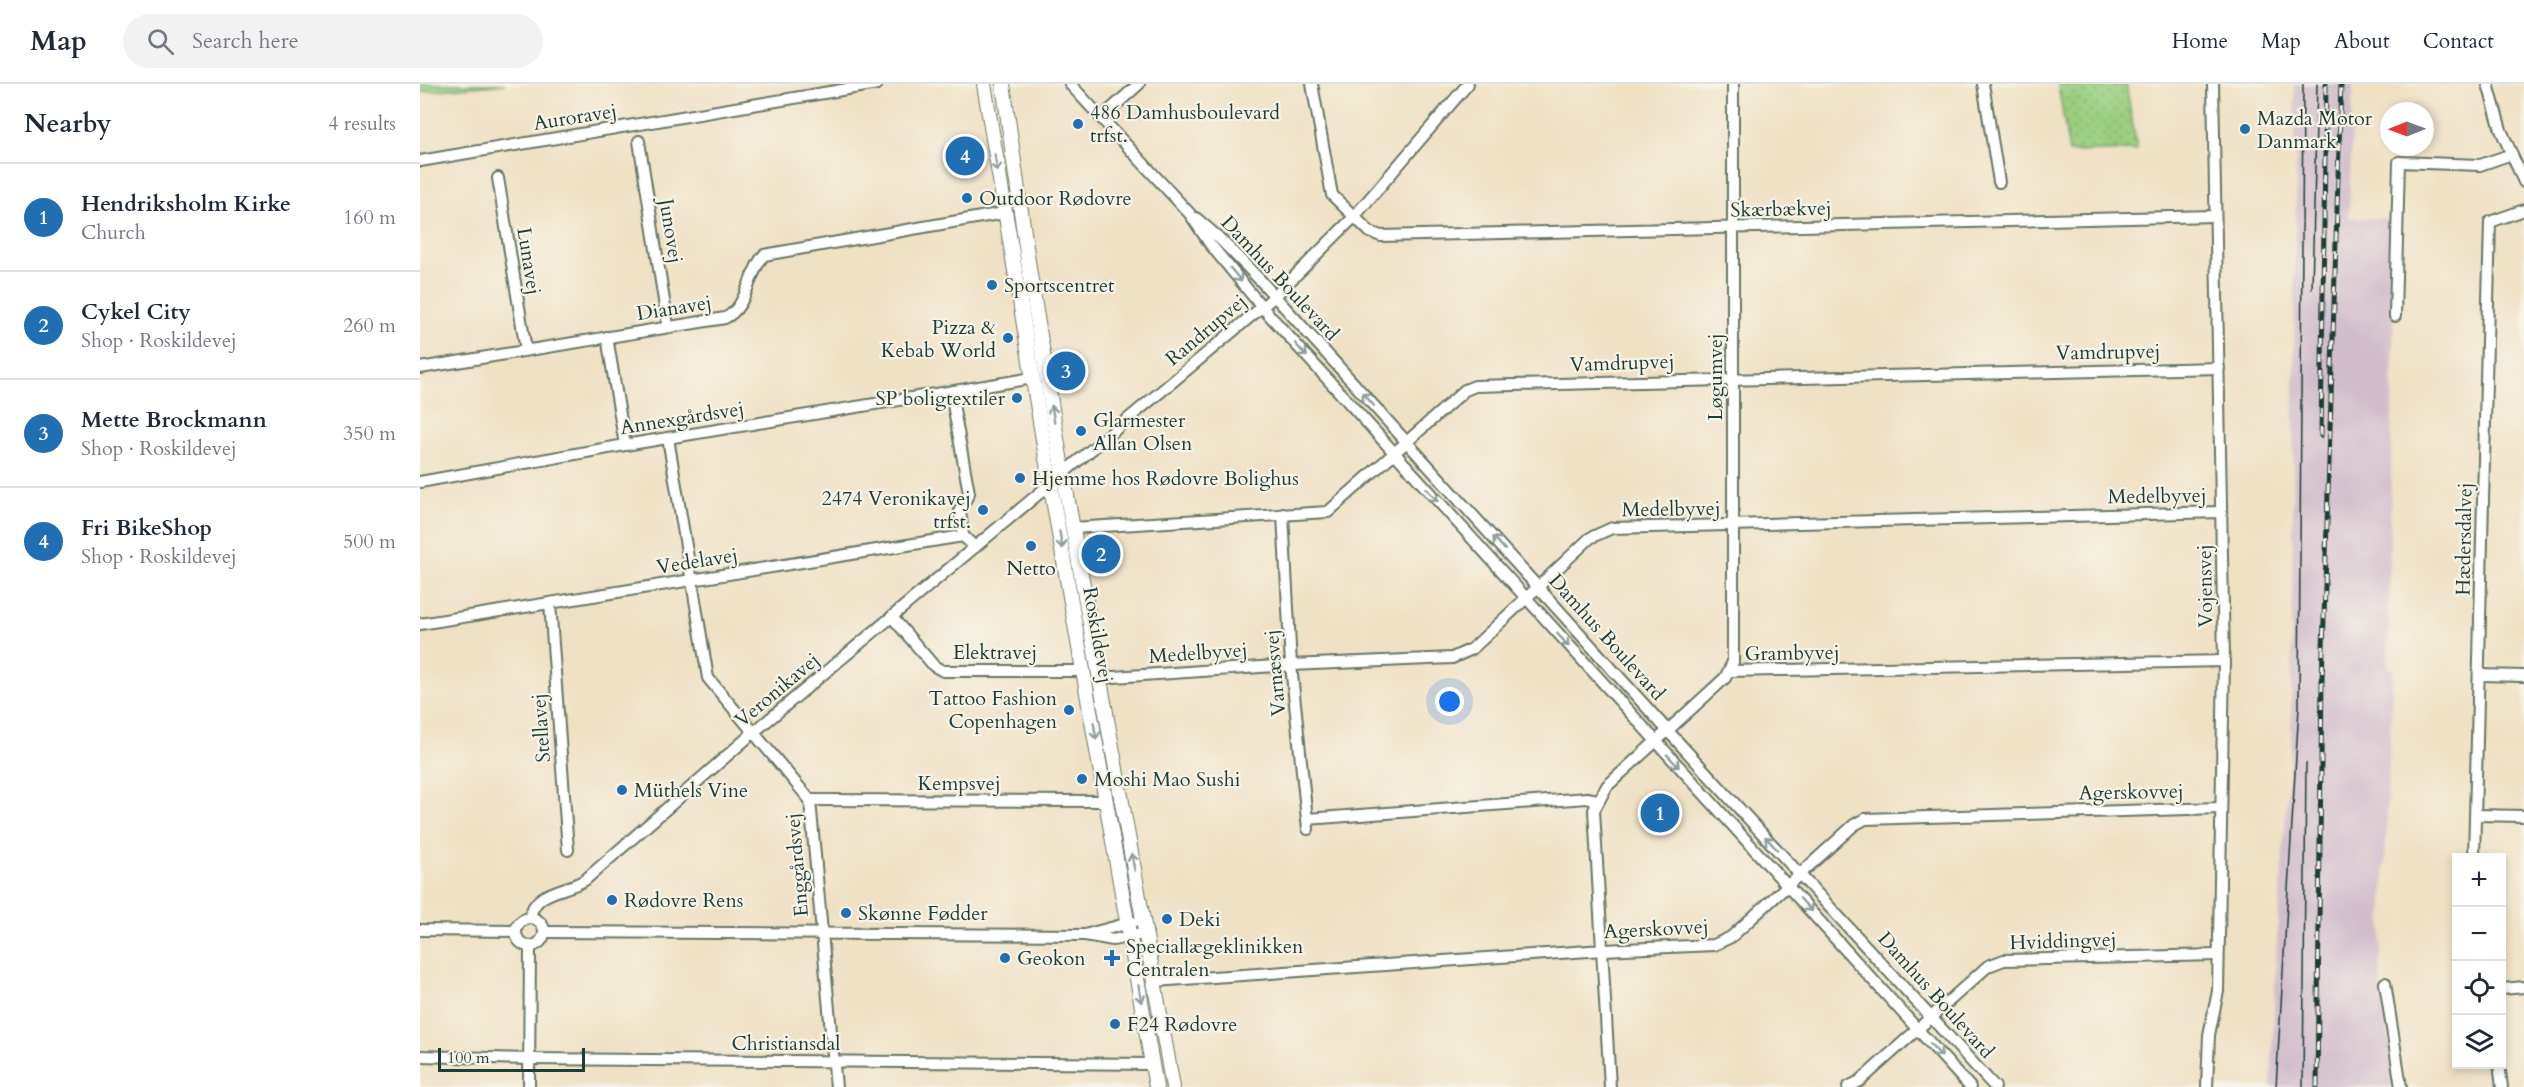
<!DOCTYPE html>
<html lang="en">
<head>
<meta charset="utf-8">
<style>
	:root { --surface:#fff; --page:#f2f2f3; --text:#1f2937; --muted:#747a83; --line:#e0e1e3; --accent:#1f6fb2 }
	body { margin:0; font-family:Cardo,serif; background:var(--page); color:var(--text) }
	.controls { position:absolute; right:18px; bottom:18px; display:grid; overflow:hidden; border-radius:0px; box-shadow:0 3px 9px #0003 }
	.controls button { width:54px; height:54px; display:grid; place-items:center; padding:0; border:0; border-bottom:2px solid var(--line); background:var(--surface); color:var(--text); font:30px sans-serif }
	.compass { position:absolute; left:1960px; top:18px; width:54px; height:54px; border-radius:50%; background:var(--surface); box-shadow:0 3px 9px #0003; rotate:269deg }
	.scale { position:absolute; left:18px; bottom:15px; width:147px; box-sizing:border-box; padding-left:6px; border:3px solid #1f3d34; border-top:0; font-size:16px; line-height:21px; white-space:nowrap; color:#1f3d34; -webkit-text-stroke:4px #f7f3e8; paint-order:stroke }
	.you { position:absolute; left:1030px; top:618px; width:21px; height:21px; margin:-15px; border:4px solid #fff; border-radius:50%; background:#1a73e8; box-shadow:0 0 0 9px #1a73e833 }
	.badge { display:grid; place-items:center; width:39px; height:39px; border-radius:50%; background:var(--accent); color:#fff; font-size:20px; font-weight:700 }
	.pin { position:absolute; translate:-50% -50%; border:3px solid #fff; box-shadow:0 2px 6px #0006 }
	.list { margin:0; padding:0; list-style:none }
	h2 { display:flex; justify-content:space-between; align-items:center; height:78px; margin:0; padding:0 24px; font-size:26px }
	h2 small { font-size:20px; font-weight:400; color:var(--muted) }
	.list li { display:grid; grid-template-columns:39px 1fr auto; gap:18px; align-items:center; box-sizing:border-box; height:108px; padding:0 24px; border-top:2px solid var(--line) }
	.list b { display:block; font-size:22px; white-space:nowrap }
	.list p { margin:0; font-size:20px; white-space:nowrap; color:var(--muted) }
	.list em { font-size:20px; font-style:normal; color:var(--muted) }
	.icon { flex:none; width:33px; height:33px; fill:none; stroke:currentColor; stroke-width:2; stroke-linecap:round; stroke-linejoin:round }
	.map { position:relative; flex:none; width:2104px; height:1003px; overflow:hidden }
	header { display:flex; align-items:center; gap:36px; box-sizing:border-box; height:84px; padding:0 30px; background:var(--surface); border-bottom:2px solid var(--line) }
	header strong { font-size:28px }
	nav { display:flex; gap:33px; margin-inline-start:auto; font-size:21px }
	.search { width:420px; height:54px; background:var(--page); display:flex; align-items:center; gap:15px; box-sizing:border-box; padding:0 21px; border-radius:33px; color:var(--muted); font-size:22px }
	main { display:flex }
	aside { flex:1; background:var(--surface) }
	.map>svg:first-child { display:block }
</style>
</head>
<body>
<header>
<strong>Map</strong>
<div class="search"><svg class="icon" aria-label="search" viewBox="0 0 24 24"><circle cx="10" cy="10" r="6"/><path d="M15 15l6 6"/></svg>Search here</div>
<nav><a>Home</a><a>Map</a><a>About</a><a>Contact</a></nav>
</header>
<main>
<aside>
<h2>Nearby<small>4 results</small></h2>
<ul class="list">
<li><span class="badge">1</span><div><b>Hendriksholm Kirke</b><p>Church</p></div><em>160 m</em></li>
<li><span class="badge">2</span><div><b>Cykel City</b><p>Shop · Roskildevej</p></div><em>260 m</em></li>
<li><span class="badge">3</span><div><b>Mette Brockmann</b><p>Shop · Roskildevej</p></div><em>350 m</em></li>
<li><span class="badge">4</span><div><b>Fri BikeShop</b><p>Shop · Roskildevej</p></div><em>500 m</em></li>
</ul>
</aside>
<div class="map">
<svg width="2104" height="1003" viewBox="0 0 2104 1003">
	<defs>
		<pattern id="grass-dots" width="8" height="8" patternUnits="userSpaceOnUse" patternTransform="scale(1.5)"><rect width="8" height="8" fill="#9ace7f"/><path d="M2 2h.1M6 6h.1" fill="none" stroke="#7da869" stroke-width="1.8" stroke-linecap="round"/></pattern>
		<pattern id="park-crowns" width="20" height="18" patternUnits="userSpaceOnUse" patternTransform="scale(1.5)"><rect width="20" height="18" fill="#9ace7f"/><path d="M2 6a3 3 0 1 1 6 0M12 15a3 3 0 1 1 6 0" fill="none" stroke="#7da869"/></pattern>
	</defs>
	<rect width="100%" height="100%" fill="#f7f3e8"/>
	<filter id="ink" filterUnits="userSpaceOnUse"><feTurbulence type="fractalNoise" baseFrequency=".0167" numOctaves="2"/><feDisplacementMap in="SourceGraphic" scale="12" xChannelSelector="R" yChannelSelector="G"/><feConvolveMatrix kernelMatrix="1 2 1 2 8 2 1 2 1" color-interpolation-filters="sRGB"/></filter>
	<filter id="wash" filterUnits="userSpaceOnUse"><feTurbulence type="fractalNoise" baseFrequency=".008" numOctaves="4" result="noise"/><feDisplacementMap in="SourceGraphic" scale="24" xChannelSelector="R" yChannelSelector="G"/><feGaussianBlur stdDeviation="1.35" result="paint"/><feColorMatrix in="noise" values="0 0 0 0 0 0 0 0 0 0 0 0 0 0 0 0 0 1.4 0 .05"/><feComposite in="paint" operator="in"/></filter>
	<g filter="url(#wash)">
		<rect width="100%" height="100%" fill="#efe1c4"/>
		<path fill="#d1bdcc" d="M1874,0H1933L1929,134L1975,135L1968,584L1973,585L1960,895L1976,1003H1851L1857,853L1871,662L1876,82Z"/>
		<path fill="url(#grass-dots)" stroke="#5c865a" stroke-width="1.5" d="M1638,0H1706L1717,66L1649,68Z"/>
		<path fill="url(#park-crowns)" stroke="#5c865a" stroke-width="1.5" d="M0,0H85L0,8Z"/>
	</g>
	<g filter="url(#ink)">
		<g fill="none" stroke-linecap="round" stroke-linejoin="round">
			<defs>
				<g id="minor">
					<path d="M650,0L770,130L790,160L842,223L1550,1003"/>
					<path d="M892,0L912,111L950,148L961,152L1795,132"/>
					<path d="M1563,0L1579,98"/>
					<path d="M2068,0L2081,46L2104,98"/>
					<path d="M681,34L719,0"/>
					<path d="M219,57L248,242"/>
					<path d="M0,77L457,0"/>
					<path d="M78,94L106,266"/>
					<path d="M776,134L798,153L841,197L1248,647L1575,1003"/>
					<path d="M1975,232L1979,78L2060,81L2092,70"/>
					<path d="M187,253L205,361"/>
					<path d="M0,284L305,234C328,223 328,189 344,171L584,129"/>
					<path d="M531,309L549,409L540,426L543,452"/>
					<path d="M248,354L288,594L390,716L416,1003"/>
					<path d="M0,398L205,361L613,294"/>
					<path d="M863,430L871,581L888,745"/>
					<path d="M653,444L908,428L1045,306L1055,302L1799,284"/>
					<path d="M130,519L148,766"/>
					<path d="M472,533L514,582L523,587H665"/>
					<path d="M0,540L543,452L555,463"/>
					<path d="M1311,587L1804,577"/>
					<path d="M2059,591L2104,592"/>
					<path d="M679,594L871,581L1032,574L1052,565L1170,454L1192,444L1801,428"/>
					<path d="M390,716L687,717"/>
					<path d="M2056,731L2104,732"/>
					<path d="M887,735L1167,714L1178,716"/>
					<path d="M2054,774L2070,138L2104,126"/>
					<circle cx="110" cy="848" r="14"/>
					<path d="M110,834C114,806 145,808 165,796L334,648L855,212L933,134L1048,0"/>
					<path d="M0,846L96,847"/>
					<path d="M124,848L665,851L693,856L727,849"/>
					<path d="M668,850L713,838"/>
					<path d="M735,897L1183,866L1294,861L1311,853L1434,741L1445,735L1801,724"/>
					<path d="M1965,899L1981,1003"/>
					<path d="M2082,905L2104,903"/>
					<path d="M0,972L109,975L732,980"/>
					<path d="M2079,980L2082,1003"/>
					<path d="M109,1003L110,862"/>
					<path d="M1190,1003L1174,726L1187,702L1305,594L1313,578V0"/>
					<path d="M1428,1003L1440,997L1568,882L1584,876L1798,871"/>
					<path d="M1787,1003L1789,951L1798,907L1804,577L1793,0"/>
				</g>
				<g id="major">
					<path d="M564,0L630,398L736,1003"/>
					<path d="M583,0L610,191L639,367L753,1003"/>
				</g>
			</defs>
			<use href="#minor" stroke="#687666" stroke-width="14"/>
			<use href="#major" stroke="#687666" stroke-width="16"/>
			<use href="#minor" stroke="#fff" stroke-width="10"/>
			<use href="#major" stroke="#fff" stroke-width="14"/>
			<g stroke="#1f3d34" stroke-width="1.5">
				<path d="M1892,205L1897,0"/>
				<path d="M1856,1003L1879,623L1883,0"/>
				<path d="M1883,1003L1886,679"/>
			</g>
			<defs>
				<g id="rail">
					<path d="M1901,352L1906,0"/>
					<path d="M1897,1003L1902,597L1921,0"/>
				</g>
			</defs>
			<use href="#rail" stroke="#1f3d34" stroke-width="5"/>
			<use href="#rail" stroke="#f7f3e8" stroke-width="3" stroke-dasharray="9" stroke-linecap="butt"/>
		</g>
		<defs><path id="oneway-shaft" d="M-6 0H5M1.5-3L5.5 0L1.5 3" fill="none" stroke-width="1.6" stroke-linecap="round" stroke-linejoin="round" transform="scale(1.5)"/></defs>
		<g stroke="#8f9e9a">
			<use href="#oneway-shaft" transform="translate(576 79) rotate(81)"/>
			<use href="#oneway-shaft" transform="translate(816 191) rotate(51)"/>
			<use href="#oneway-shaft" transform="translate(881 266) rotate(48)"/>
			<use href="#oneway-shaft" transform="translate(948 315) rotate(-132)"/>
			<use href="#oneway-shaft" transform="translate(633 330) rotate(-99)"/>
			<use href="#oneway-shaft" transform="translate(1012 411) rotate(48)"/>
			<use href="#oneway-shaft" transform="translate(641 456) rotate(80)"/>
			<use href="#oneway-shaft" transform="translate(1079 459) rotate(-132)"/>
			<use href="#oneway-shaft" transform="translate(1143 556) rotate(48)"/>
			<use href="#oneway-shaft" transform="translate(675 647) rotate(81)"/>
			<use href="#oneway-shaft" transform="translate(1253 677) rotate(47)"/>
			<use href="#oneway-shaft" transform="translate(1351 759) rotate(-133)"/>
			<use href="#oneway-shaft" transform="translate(713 778) rotate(-101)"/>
			<use href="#oneway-shaft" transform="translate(1386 821) rotate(48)"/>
			<use href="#oneway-shaft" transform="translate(720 910) rotate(80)"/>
			<use href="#oneway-shaft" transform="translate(1516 966) rotate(47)"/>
		</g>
	</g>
	<g fill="#1f6fb2" stroke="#f7f3e8" stroke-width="2">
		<circle cx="658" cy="40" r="6"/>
		<circle cx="1825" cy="45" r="6"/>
		<circle cx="547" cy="114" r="6"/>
		<circle cx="572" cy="201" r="6"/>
		<circle cx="588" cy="254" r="6"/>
		<circle cx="597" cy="314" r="6"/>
		<circle cx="661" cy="347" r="6"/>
		<circle cx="600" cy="394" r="6"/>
		<circle cx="563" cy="426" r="6"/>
		<circle cx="611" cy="462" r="6"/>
		<circle cx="649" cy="626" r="6"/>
		<circle cx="662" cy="695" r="6"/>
		<circle cx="202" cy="706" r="6"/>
		<circle cx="192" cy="816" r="6"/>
		<circle cx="426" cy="829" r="6"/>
		<circle cx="747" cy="835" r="6"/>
		<circle cx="585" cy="874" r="6"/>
		<path d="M689 865h6v6h6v6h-6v6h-6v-6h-6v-6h6z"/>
		<circle cx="695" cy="940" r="6"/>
	</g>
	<g text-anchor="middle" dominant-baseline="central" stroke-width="4.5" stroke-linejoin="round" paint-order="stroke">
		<g font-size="20" fill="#1f3d34" stroke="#f7f3e8" text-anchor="start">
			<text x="670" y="28">486 Damhusboulevard<tspan x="670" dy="23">trfst.</tspan></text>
			<text x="1837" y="34">Mazda Motor<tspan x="1837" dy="23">Danmark</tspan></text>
			<text x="559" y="114">Outdoor Rødovre</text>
			<text x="584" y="201">Sportscentret</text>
			<text x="576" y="243" text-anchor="end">Pizza &amp;<tspan x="576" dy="23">Kebab World</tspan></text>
			<text x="585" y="314" text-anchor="end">SP boligtextiler</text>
			<text x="673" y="336">Glarmester<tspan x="673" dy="23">Allan Olsen</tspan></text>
			<text x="612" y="394">Hjemme hos Rødovre Bolighus</text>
			<text x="551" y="414" text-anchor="end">2474 Veronikavej<tspan x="551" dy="23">trfst.</tspan></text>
			<text x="611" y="484" text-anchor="middle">Netto</text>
			<text x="637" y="614" text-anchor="end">Tattoo Fashion<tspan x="637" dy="23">Copenhagen</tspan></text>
			<text x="674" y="695">Moshi Mao Sushi</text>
			<text x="214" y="706">Müthels Vine</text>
			<text x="204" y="816">Rødovre Rens</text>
			<text x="438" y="829">Skønne Fødder</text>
			<text x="759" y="835">Deki</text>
			<text x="706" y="862">Speciallægeklinikken<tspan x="706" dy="23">Centralen</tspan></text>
			<text x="597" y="874">Geokon</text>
			<text x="707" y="940">F24 Rødovre</text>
		</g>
		<g font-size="20" fill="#1f3d34" stroke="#f7f3e8">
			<text transform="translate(155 33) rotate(-9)">Auroravej</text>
			<text transform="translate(1361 125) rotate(-1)">Skærbækvej</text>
			<text transform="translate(251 147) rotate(81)">Junovej</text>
			<text transform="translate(109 177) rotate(81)">Lunavej</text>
			<text transform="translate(860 194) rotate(47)">Damhus Boulevard</text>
			<text transform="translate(254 224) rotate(-9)">Dianavej</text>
			<text transform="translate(786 246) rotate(-40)">Randrupvej</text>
			<text transform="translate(1688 268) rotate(-1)">Vamdrupvej</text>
			<text transform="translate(1202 279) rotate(-2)">Vamdrupvej</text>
			<text transform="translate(1295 293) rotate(-90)">Løgumvej</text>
			<text transform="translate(262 334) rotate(-9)">Annexgårdsvej</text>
			<text transform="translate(1737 412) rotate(-1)">Medelbyvej</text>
			<text transform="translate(1251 425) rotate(-1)">Medelbyvej</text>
			<text transform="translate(2044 455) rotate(-89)">Hædersdalvej</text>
			<text transform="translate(277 477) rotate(-9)">Vedelavej</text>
			<text transform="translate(1785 502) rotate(-91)">Vojensvej</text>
			<text transform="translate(678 551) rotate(80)">Roskildevej</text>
			<text transform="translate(1187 553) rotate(48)">Damhus Boulevard</text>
			<text x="575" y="568">Elektravej</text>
			<text transform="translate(778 569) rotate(-4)">Medelbyvej</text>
			<text transform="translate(1372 569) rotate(-1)">Grambyvej</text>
			<text transform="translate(855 589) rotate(-95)">Varnæsvej</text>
			<text transform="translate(357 606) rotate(-40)">Veronikavej</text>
			<text transform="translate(121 644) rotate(-94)">Stellavej</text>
			<text x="539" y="699">Kempsvej</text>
			<text transform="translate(1711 708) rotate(-1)">Agerskovvej</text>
			<text transform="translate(377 781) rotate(-95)">Enggårdsvej</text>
			<text transform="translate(1236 845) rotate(-3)">Agerskovvej</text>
			<text transform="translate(1643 857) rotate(-2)">Hviddingvej</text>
			<text transform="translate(1516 911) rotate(48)">Damhus Boulevard</text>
			<text x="366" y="959">Christiansdal</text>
		</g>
	</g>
</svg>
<div class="controls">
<button>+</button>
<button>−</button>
<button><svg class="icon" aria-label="locate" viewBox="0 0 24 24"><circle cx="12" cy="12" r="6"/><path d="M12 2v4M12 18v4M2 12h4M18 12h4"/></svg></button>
<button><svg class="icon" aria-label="layers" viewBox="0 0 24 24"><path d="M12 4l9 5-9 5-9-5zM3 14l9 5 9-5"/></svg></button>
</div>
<svg class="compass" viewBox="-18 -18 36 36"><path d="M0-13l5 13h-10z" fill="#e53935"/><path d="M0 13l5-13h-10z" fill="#747a83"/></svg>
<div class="scale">100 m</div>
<div class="you"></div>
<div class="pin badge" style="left:1240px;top:729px">1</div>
<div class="pin badge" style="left:681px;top:470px">2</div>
<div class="pin badge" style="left:646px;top:287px">3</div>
<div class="pin badge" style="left:545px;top:72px">4</div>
</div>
</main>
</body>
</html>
